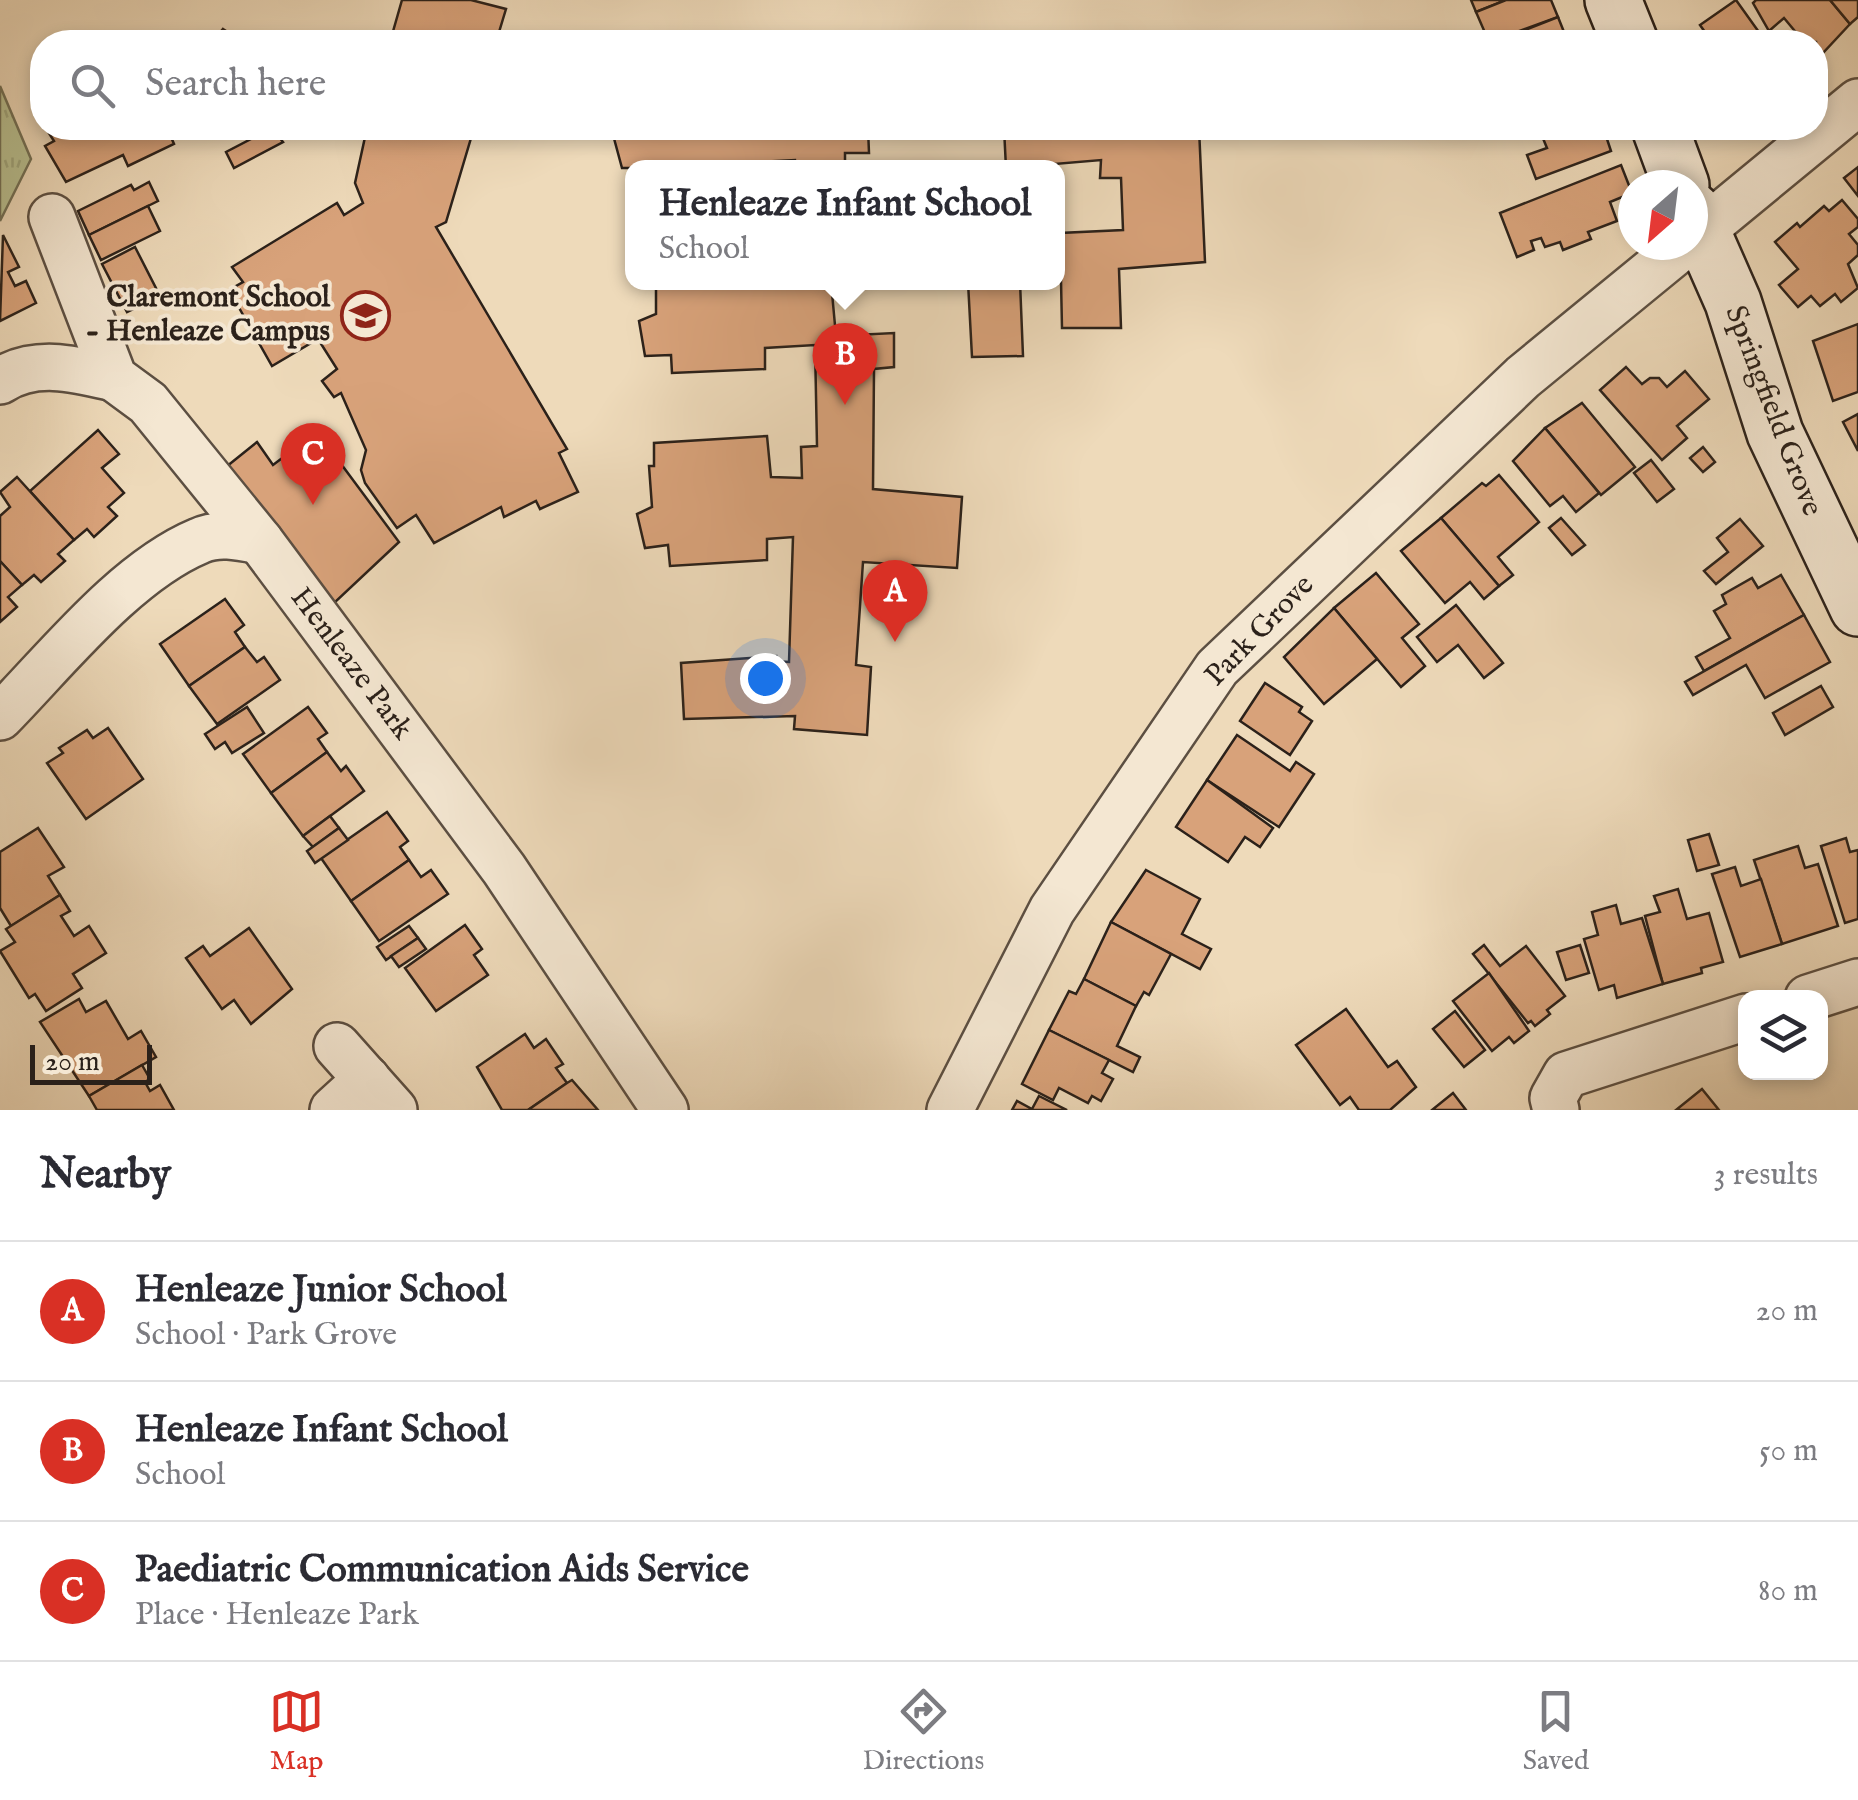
<!DOCTYPE html>
<html lang="en">
<head>
<meta charset="utf-8">
<style>
	:root { --surface:#fff; --page:#f2f2f3; --text:#2b2b33; --muted:#7c7c81; --line:#e1e1e2; --accent:#d93025 }
	body { margin:0; font-family:"IM FELL English",serif; background:var(--page); color:var(--text) }
	.controls { position:absolute; right:30px; bottom:30px; display:grid; overflow:hidden; border-radius:20px; box-shadow:0 5px 15px #0003 }
	.controls button { width:90px; height:90px; display:grid; place-items:center; padding:0; border:0; border-bottom:2px solid var(--line); background:var(--surface); color:var(--text); font:50px sans-serif }
	.compass { position:absolute; left:1618px; top:170px; width:90px; height:90px; border-radius:50%; background:var(--surface); box-shadow:0 5px 15px #0003; rotate:208deg }
	.scale { position:absolute; left:30px; bottom:25px; width:122px; box-sizing:border-box; padding-left:10px; border:5px solid #2b211a; border-top:0; font-size:28px; line-height:35px; white-space:nowrap; color:#2b211a; -webkit-text-stroke:8px #f4e7d2; paint-order:stroke }
	.you { position:absolute; left:765px; top:678px; width:35px; height:35px; margin:-25px; border:8px solid #fff; border-radius:50%; background:#1a73e8; box-shadow:0 0 0 15px #1a73e833 }
	.badge { display:grid; place-items:center; width:65px; height:65px; border-radius:50%; background:var(--accent); color:#fff; font-size:32px; font-weight:700 }
	.pin { position:absolute; translate:-50% -82px; filter:drop-shadow(0 2px 5px #0008) }
	.pin::after { content:''; position:absolute; top:52px; width:35px; height:30px; background:inherit; clip-path:polygon(0 0,100% 0,50% 100%) }
	.popup { position:absolute; left:625px; top:160px; width:440px; height:130px; box-sizing:border-box; display:grid; place-content:center; border-radius:20px; background:var(--surface); filter:drop-shadow(0 2px 8px #0005); font-size:32px; white-space:nowrap; color:var(--muted) }
	.popup b { font-size:38px; color:var(--text) }
	.popup::after { content:''; position:absolute; left:50%; top:100%; margin-left:-20px; border:20px solid transparent; border-top-color:var(--surface) }
	.list { margin:0; padding:0; list-style:none }
	h2 { display:flex; justify-content:space-between; align-items:center; height:130px; margin:0; padding:0 40px; font-size:42px }
	h2 small { font-size:32px; font-weight:400; color:var(--muted) }
	.list li { display:grid; grid-template-columns:65px 1fr auto; gap:30px; align-items:center; box-sizing:border-box; height:140px; padding:0 40px; border-top:2px solid var(--line) }
	.list b { display:block; font-size:38px; white-space:nowrap }
	.list p { margin:0; font-size:32px; white-space:nowrap; color:var(--muted) }
	.list em { font-size:32px; font-style:normal; color:var(--muted) }
	.icon { flex:none; width:55px; height:55px; fill:none; stroke:currentColor; stroke-width:2; stroke-linecap:round; stroke-linejoin:round }
	.map { position:relative; flex:none; width:1858px; height:1110px; overflow:hidden }
	.search { position:absolute; background:var(--surface); box-shadow:0 5px 15px #0003; left:30px; right:30px; top:30px; height:110px; display:flex; align-items:center; gap:25px; box-sizing:border-box; padding:0 35px; border-radius:40px; color:var(--muted); font-size:38px }
	.sheet { height:550px; background:var(--surface) }
	nav { display:flex; justify-content:space-around; align-items:center; box-sizing:border-box; height:140px; border-top:2px solid var(--line); background:var(--surface); font-size:28px; color:var(--muted) }
	nav a { display:grid; justify-items:center; gap:5px }
	nav .on { color:var(--accent) }
	.map>svg:first-child { display:block }
</style>
</head>
<body>
<div class="map">
<svg width="1858" height="1110" viewBox="0 0 1858 1110">
	<defs>
		<pattern id="park-tufts" width="24" height="20" patternUnits="userSpaceOnUse" patternTransform="scale(2.5)"><rect width="24" height="20" fill="#b8c091"/><path d="M3 7l-1-3M5 7V3M7 7l1-3M15 17l-1-3M17 17v-4M19 17l1-3" fill="none" stroke="#9ea57c"/></pattern>
	</defs>
	<rect width="100%" height="100%" fill="#eedaba"/>
	<filter id="stains"><feTurbulence type="fractalNoise" baseFrequency=".002" numOctaves="4"/><feColorMatrix values="0 0 0 0 .2 0 0 0 0 .09 0 0 0 0 .02 0 0 0 .5 -.17"/></filter>
	<radialGradient id="worn" r=".72"><stop offset=".6" stop-color="#630" stop-opacity="0"/><stop offset="1" stop-color="#630" stop-opacity=".3"/></radialGradient>
	<path fill="url(#park-tufts)" stroke="#727056" stroke-width="2.5" d="M0,86L31,159L0,221Z"/>
	<g fill="#d8a27a" stroke="#2b211a" stroke-width="2.5">
		<path d="M402,0H471L506,9L496,42H390Z"/>
		<path d="M1471,0H1506L1476,12Z"/>
		<path d="M1506,0H1551L1558,17L1489,42L1476,12Z"/>
		<path d="M1736,0L1766,42H1712L1700,25Z"/>
		<path d="M1756,0H1830L1850,24L1822,54L1816,52V42H1804L1784,18L1769,31L1753,3Z"/>
		<path d="M1830,0H1858V17L1850,24Z"/>
		<path d="M1558,17L1568,42H1495Z"/>
		<path d="M223,29L243,42H212Z"/>
		<path d="M52,128H73L75,131L78,128H174L168,130L174,144L128,166L123,155L66,182L45,146L54,141L47,130Z"/>
		<path d="M272,128L283,142L234,168L226,152Z"/>
		<path d="M367,128H474L446,222L436,227L567,449L559,453L578,492L540,509L536,501L504,517L501,507L434,543L416,515L397,528L365,483L361,470L366,450L341,393L334,397L322,381L337,369L318,339L272,366L229,290L243,282L232,267L337,203L344,215L363,203L355,183Z"/>
		<path d="M474,128H498L495,136Z"/>
		<path d="M625,128H868L869,153H845V168H796L795,160L741,163V168H622L612,131Z"/>
		<path d="M1004,128H1199L1205,262L1119,269L1121,328H1062L1060,233L1123,230L1121,178H1100L1101,160L1006,168Z"/>
		<path d="M1539,128H1563L1542,136Z"/>
		<path d="M1563,128H1609L1605,133L1611,151L1536,179L1527,155L1547,148L1542,136Z"/>
		<path d="M1621,165L1632,193L1610,202L1617,221L1588,232L1591,239L1563,250L1560,242L1545,247L1541,238L1531,241L1534,250L1517,257L1500,213Z"/>
		<path d="M1858,167V196L1844,178Z"/>
		<path d="M149,182L158,201L89,235L78,211L131,185L134,190Z"/>
		<path d="M1842,200L1858,219V227L1849,234L1858,245V255L1848,264L1858,288L1841,302L1835,294L1820,306L1811,296L1798,307L1779,285L1798,269L1775,242L1797,223L1800,227L1824,206L1829,211Z"/>
		<path d="M148,206L160,231L101,260L89,235Z"/>
		<path d="M3,235L19,267L8,272L15,286L26,281L36,303L0,321Z"/>
		<path d="M135,247L160,296L127,312L102,264Z"/>
		<path d="M656,282H831L836,336L894,333V367L874,369L873,489L962,497L957,568L863,562L856,665L871,667L867,735L794,729L795,716L684,719L681,663L776,656L775,661L789,662L793,537L767,539V560L670,566L668,545L645,548L637,514L652,507L649,466H654V443L767,436L771,477L802,478L801,447L817,446L815,345L765,348V369L672,373L671,355L645,356L639,321L656,314Z"/>
		<path d="M968,282H1020L1023,356L972,357Z"/>
		<path d="M1858,324V392L1833,401L1813,341Z"/>
		<path d="M1626,367L1642,384L1650,378H1659L1667,387L1685,371L1709,399L1677,426L1687,438L1662,460L1600,390Z"/>
		<path d="M1582,403L1635,467L1601,495L1545,428Z"/>
		<path d="M1858,414V451L1843,422Z"/>
		<path d="M1545,428L1599,493L1576,512L1563,496L1550,506L1513,461Z"/>
		<path d="M98,430L119,454L102,468L124,493L108,507L117,516L94,537L87,529L74,540L30,491Z"/>
		<path d="M257,442L273,465L302,443L312,456L327,445L399,542L332,605L226,467Z"/>
		<path d="M1703,447L1715,462L1703,472L1690,458Z"/>
		<path d="M1651,460L1674,489L1657,502L1634,473Z"/>
		<path d="M1499,475L1539,522L1498,557L1513,575L1499,586L1441,518L1482,483L1486,486Z"/>
		<path d="M17,477L74,540L58,554L65,561L41,582L34,575L22,585L0,561V516L10,507L0,492Z"/>
		<path d="M1441,518L1499,586L1484,599L1470,582L1445,603L1401,551Z"/>
		<path d="M1561,518L1585,545L1572,555L1549,528Z"/>
		<path d="M1740,519L1763,546L1716,584L1704,571L1728,552L1717,538Z"/>
		<path d="M0,561L22,585L8,597L17,607L0,622Z"/>
		<path d="M1376,573L1419,624L1402,638L1425,666L1401,687L1334,608Z"/>
		<path d="M1781,575L1804,615L1704,671L1696,657L1730,638L1714,611L1726,604L1722,595L1752,578L1758,588Z"/>
		<path d="M225,599L244,625L235,632L245,647L189,686L160,644Z"/>
		<path d="M1456,605L1503,663L1484,678L1458,645L1437,662L1417,637Z"/>
		<path d="M1334,608L1377,659L1324,704L1284,657Z"/>
		<path d="M1804,615L1830,662L1765,698L1746,665L1693,695L1685,682Z"/>
		<path d="M245,647L257,662L264,657L280,680L217,724L189,686Z"/>
		<path d="M1265,683L1302,707L1299,712L1312,721L1290,755L1240,721Z"/>
		<path d="M1821,686L1833,707L1785,735L1773,713Z"/>
		<path d="M247,707L264,733L232,753L225,742L215,749L205,734Z"/>
		<path d="M308,707L327,733L318,739L327,752L271,793L243,754Z"/>
		<path d="M108,728L143,779L86,819L47,763L63,753L59,748L87,730L93,738Z"/>
		<path d="M1237,735L1290,771L1296,762L1314,774L1279,827L1207,780Z"/>
		<path d="M327,752L341,771L346,766L364,791L303,836L271,793Z"/>
		<path d="M1207,780L1273,828L1260,847L1245,837L1228,862L1176,827Z"/>
		<path d="M387,812L408,841L400,847L409,860L351,901L321,858Z"/>
		<path d="M330,816L339,828L313,847L303,836Z"/>
		<path d="M38,828L64,867L48,876L60,895L11,926L0,908V852Z"/>
		<path d="M339,828L348,840L315,863L307,851Z"/>
		<path d="M1709,834L1719,865L1697,871L1688,840Z"/>
		<path d="M1846,838L1850,852L1858,850V919L1845,923L1821,846Z"/>
		<path d="M1798,846L1805,868L1818,864L1838,926L1782,944L1754,860Z"/>
		<path d="M409,860L421,877L431,870L448,894L379,941L351,901Z"/>
		<path d="M1735,867L1741,886L1761,879L1782,944L1740,957L1712,874Z"/>
		<path d="M1146,870L1200,899L1182,934L1211,949L1200,969L1111,922Z"/>
		<path d="M1678,889L1687,919L1709,913L1723,962L1701,968L1702,973L1663,984L1645,916L1660,912L1654,896Z"/>
		<path d="M60,895L70,911L61,916L74,936L89,926L106,953L73,974L82,988L46,1011L35,994L29,998L0,951L15,942L6,929Z"/>
		<path d="M1616,905L1621,924L1642,918L1663,984L1617,998L1614,985L1599,990L1584,939L1598,935L1592,912Z"/>
		<path d="M1111,922L1171,954L1149,995L1144,992L1136,1006L1084,979Z"/>
		<path d="M465,925L482,949L474,955L488,975L436,1011L405,968Z"/>
		<path d="M409,926L418,938L386,960L377,947Z"/>
		<path d="M249,928L292,989L251,1024L234,1000L222,1009L186,958L203,946L210,956Z"/>
		<path d="M418,938L426,949L399,967L391,956Z"/>
		<path d="M1484,945L1500,966L1526,946L1565,996L1547,1010L1550,1014L1535,1026L1531,1021L1528,1023L1473,954Z"/>
		<path d="M1580,945L1589,973L1566,980L1557,952Z"/>
		<path d="M1489,973L1529,1031L1514,1043L1509,1037L1492,1051L1453,1001Z"/>
		<path d="M1084,979L1136,1006L1117,1046L1140,1057L1133,1072L1049,1030L1069,991L1076,994Z"/>
		<path d="M79,999L86,1012L106,1001L128,1039L141,1031L156,1057L89,1096L40,1022Z"/>
		<path d="M1346,1009L1388,1067L1397,1061L1416,1087L1390,1110H1359L1350,1097L1340,1105L1296,1045Z"/>
		<path d="M1455,1011L1485,1050L1464,1067L1433,1029Z"/>
		<path d="M1049,1030L1109,1060L1102,1073L1113,1079L1101,1101L1092,1096L1088,1103L1059,1088L1053,1100L1022,1084Z"/>
		<path d="M525,1034L534,1048L546,1039L563,1064L556,1068L567,1083L528,1110H502L477,1067Z"/>
		<path d="M142,1065L150,1079L145,1082L150,1091L160,1085L174,1110H97L89,1096Z"/>
		<path d="M572,1080L598,1110H528L567,1083Z"/>
		<path d="M1702,1089L1719,1110H1676Z"/>
		<path d="M1453,1093L1466,1110H1432Z"/>
		<path d="M1039,1096L1067,1110H1012L1017,1101L1032,1109Z"/>
	</g>
	<g fill="none" stroke-linecap="round" stroke-linejoin="round">
		<defs>
			<g id="street">
				<path d="M52,217L114,378L148,403L260,541L504,869L665,1110"/>
				<path d="M1693,238L1858,102"/>
				<path d="M0,381C35,358 76,369 114,378"/>
				<path d="M0,717C56,660 125,572 199,541C218,532 240,537 260,541"/>
				<path d="M1808,998L1858,982"/>
				<path d="M337,1046L394,1110"/>
				<path d="M333,1110L367,1079"/>
				<path d="M950,1110L1052,910L1217,668L1523,377L1684,245"/>
				<path d="M1556,1110L1553,1098L1566,1075L1746,1017"/>
			</g>
			<g id="secondary">
				<path d="M1613,0L1630,42"/>
				<path d="M1660,128L1681,185"/>
				<path d="M1693,211L1733,302L1775,433L1858,608"/>
			</g>
		</defs>
		<use href="#street" stroke="#5c4f42" stroke-width="50"/>
		<use href="#secondary" stroke="#2b211a" stroke-width="60"/>
		<use href="#street" stroke="#f4e7d2" stroke-width="45"/>
		<use href="#secondary" stroke="#f4e7d2" stroke-width="55"/>
	</g>
	<defs>
		<symbol id="school-ring" viewBox="-11 -11 22 22"><circle r="9.5" fill="#f4e7d2" stroke="#8f2418" stroke-width="1.5"/><path d="M0-5L7-2L0 1L-7-2ZM-4 1L0 2.5L4 1V4Q0 6-4 4Z" fill="#8f2418"/></symbol>
	</defs>
	<g fill-rule="evenodd">
		<use href="#school-ring" x="338" y="288" width="55" height="55"/>
	</g>
	<g text-anchor="middle" dominant-baseline="central" stroke-width="8" stroke-linejoin="round" paint-order="stroke">
		<g font-size="30" font-weight="bold" fill="#2b211a" stroke="#f4e7d2" text-anchor="end">
			<text x="330" y="298">Claremont School<tspan x="330" dy="34">- Henleaze Campus</tspan></text>
		</g>
		<g font-size="30" fill="#2b211a" stroke="#f4e7d2">
			<text transform="translate(1773 411) rotate(69)">Springfield Grove</text>
			<text transform="translate(1260 631) rotate(-46)">Park Grove</text>
			<text transform="translate(351 664) rotate(53)">Henleaze Park</text>
		</g>
	</g>
	<rect width="100%" height="100%" filter="url(#stains)"/>
	<rect width="100%" height="100%" fill="url(#worn)"/>
</svg>
<div class="controls">
<button><svg class="icon" aria-label="layers" viewBox="0 0 24 24"><path d="M12 4l9 5-9 5-9-5zM3 14l9 5 9-5"/></svg></button>
</div>
<svg class="compass" viewBox="-18 -18 36 36"><path d="M0-13l5 13h-10z" fill="#e53935"/><path d="M0 13l5-13h-10z" fill="#7c7c81"/></svg>
<div class="scale">20 m</div>
<div class="you"></div>
<div class="pin badge" style="left:895px;top:642px">A</div>
<div class="pin badge" style="left:845px;top:405px">B</div>
<div class="popup"><b>Henleaze Infant School</b>School</div>
<div class="pin badge" style="left:313px;top:505px">C</div>
<div class="search"><svg class="icon" aria-label="search" viewBox="0 0 24 24"><circle cx="10" cy="10" r="6"/><path d="M15 15l6 6"/></svg>Search here</div>
</div>
<section class="sheet">
<h2>Nearby<small>3 results</small></h2>
<ul class="list">
<li><span class="badge">A</span><div><b>Henleaze Junior School</b><p>School · Park Grove</p></div><em>20 m</em></li>
<li><span class="badge">B</span><div><b>Henleaze Infant School</b><p>School</p></div><em>50 m</em></li>
<li><span class="badge">C</span><div><b>Paediatric Communication Aids Service</b><p>Place · Henleaze Park</p></div><em>80 m</em></li>
</ul>
</section>
<nav>
<a class="on"><svg class="icon" aria-label="map" viewBox="0 0 24 24"><path d="M3 6l6-2 6 2 6-2v14l-6 2-6-2-6 2zM9 4v14M15 6v14"/></svg>Map</a>
<a><svg class="icon" aria-label="directions" viewBox="0 0 24 24"><path d="M12 3l9 9-9 9-9-9zM9 14v-3h6M13 9l2 2-2 2"/></svg>Directions</a>
<a><svg class="icon" aria-label="saved" viewBox="0 0 24 24"><path d="M7 4h10v16l-5-4-5 4z"/></svg>Saved</a>
</nav>
</body>
</html>
